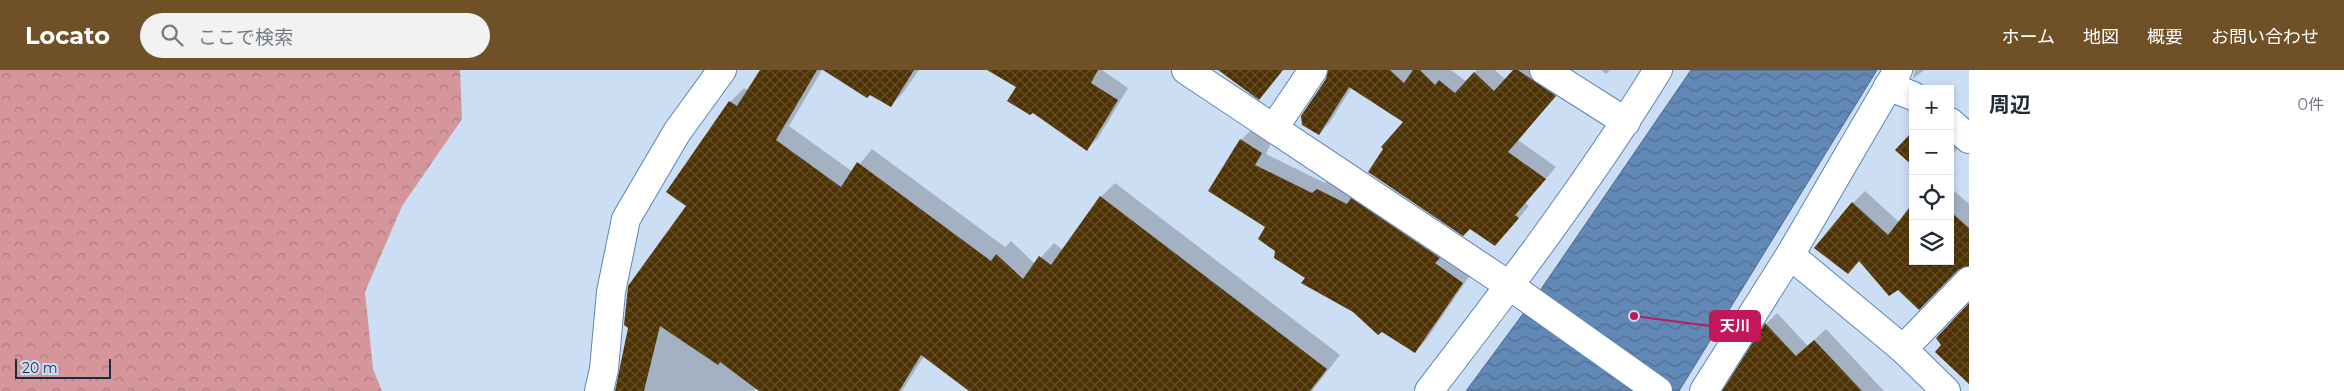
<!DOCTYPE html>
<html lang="ja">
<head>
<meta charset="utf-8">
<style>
	:root { --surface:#fff; --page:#f2f2f3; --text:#1f2937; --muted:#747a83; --line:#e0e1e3; --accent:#705127 }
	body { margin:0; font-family:Montserrat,"Noto Sans JP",sans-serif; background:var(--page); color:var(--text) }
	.controls { position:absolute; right:15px; top:15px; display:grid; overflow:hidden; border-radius:0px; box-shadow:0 2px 8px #0003 }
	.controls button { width:45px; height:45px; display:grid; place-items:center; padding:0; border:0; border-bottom:1px solid var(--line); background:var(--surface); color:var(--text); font:25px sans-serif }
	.scale { position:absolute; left:15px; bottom:12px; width:96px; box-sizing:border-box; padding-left:5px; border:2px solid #192b3f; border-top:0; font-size:14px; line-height:18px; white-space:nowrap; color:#192b3f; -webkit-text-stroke:4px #ccdef4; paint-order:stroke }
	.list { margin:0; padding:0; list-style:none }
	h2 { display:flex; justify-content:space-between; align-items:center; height:65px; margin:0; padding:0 20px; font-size:21px }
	h2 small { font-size:16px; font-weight:400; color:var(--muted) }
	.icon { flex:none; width:28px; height:28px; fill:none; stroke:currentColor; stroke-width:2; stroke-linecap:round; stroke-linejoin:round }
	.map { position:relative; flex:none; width:1969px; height:321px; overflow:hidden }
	header { display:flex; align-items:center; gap:30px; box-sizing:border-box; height:70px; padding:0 25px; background:var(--accent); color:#fff }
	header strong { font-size:24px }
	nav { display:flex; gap:28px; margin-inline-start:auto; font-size:18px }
	.search { width:350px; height:45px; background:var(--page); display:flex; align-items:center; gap:12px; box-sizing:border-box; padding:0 18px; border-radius:28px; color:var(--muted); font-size:19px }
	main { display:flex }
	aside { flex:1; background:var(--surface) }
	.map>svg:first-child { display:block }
</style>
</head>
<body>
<header>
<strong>Locato</strong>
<div class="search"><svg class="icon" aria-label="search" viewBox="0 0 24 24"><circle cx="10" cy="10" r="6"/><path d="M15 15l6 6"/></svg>ここで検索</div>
<nav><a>ホーム</a><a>地図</a><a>概要</a><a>お問い合わせ</a></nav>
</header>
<main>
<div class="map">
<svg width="1969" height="321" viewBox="0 0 1969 321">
	<defs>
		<pattern id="forest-crowns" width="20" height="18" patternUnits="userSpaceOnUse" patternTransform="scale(1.25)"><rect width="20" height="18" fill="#d4969b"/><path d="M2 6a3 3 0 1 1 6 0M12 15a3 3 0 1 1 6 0" fill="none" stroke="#ab7b80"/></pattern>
		<pattern id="water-waves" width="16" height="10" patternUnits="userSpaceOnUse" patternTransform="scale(1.25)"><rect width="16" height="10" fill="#6288b6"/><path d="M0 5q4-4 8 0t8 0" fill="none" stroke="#506f95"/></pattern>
		<pattern id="building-cross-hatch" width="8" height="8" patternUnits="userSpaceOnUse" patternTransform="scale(1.25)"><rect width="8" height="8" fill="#4f3203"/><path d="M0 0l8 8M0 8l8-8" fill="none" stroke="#644e2a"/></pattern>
	</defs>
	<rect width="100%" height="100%" fill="#ccdef4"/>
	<path fill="url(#forest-crowns)" d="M0,0H460L462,49L402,136L365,222L373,299L382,321H0Z"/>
	<path fill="url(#water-waves)" stroke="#4c6c92" d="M1691,0H1877L1679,321H1466L1537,225Z"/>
	<g fill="#0003">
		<path d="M762,0H822L789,56L853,102L872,79L1005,177L1011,171L1035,194L1054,173L1063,180L1101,127L1115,113L1340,285L1312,321H971L924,286L902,321H762L756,317L754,321H616L688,136L668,121L730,32L744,18L748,21Z"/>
		<path d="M852,0H919L902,24L891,35Z"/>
		<path d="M989,0H1102L1128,18L1098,68L1087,79L1018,17Z"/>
		<path d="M1333,0H1451L1467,12L1477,0H1495L1506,10L1514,0H1546L1566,14L1518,70L1556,97L1525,133L1529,136L1506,163L1405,52L1352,17L1330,52L1319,64Z"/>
		<path d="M1601,0H1610L1606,4Z"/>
		<path d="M1924,0L1914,8H1913L1915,0Z"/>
		<path d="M1252,59L1272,71L1266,84L1325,113L1329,108L1473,201L1426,270L1415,282L1306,207L1277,181L1267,157L1241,70Z"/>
		<path d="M1950,61L1963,73L1950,86Z"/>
		<path d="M1950,117L1969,134V195L1899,219L1860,191L1848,203L1853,133L1865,121L1899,152L1913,191H1950Z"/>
		<path d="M1777,243L1808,276L1826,259L1884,321H1775L1744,289L1766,254Z"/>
	</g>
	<g fill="url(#building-cross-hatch)">
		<path d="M760,0H817L776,70L841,117L857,92L991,191L996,184L1023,209L1039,186L1051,195L1100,126L1327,299L1310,321H969L921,285L899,321H759L720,292L718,295L660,256L644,321H615L628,258L624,255L628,216L686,136L666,122L729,31L737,36Z"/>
		<path d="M823,0H914L891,37L870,25L867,28Z"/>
		<path d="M987,0H1098L1091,13L1118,30L1087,81L1033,43L1030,45L1007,31L1016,17Z"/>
		<path d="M1218,0H1283L1259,30Z"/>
		<path d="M1328,0H1390L1404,13L1413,0H1420L1435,15L1439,10L1455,23L1474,2L1494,21L1513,0H1518L1556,26L1508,82L1546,109L1515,145L1519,148L1495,176L1470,159L1463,166L1368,102L1383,79L1381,77L1403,52L1349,17L1319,65L1302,55L1301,46L1326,9Z"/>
		<path d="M1913,61V96L1895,80Z"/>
		<path d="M1240,69L1262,83L1255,95L1312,123L1317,119L1347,134L1351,128L1440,188L1435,193L1463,213L1415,283L1382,262L1378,265L1353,242L1301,213L1305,208L1274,188L1275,181L1258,169L1265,157L1208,121Z"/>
		<path d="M1852,132L1888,165L1913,133V191H1950V141L1969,158V196L1958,200L1919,240L1898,220L1889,226L1859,191L1848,204L1814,178Z"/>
		<path d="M1969,233V314L1935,282L1941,275L1936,268Z"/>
		<path d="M1765,253L1796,286L1814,270L1862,321H1722Z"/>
	</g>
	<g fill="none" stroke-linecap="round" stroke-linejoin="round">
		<defs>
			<g id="minor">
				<path d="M1186,0L1510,216L1658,321"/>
				<path d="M1544,0L1626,52"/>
				<path d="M1888,16L1913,26"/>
				<path d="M1950,52L1969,69"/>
				<path d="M1274,58L1313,0"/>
				<path d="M1790,185L1903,279L1946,321"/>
				<path d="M1903,279L1969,211"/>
				<path d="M599,321L604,299L611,222L626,149L677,62L722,0"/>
				<path d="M1704,321L1790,185L1898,0"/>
			</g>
			<path id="tertiary" d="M1429,321C1509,217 1589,112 1658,0"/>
		</defs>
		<use href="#minor" stroke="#5b85b6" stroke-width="30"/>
		<use href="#tertiary" stroke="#5b85b6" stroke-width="30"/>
		<use href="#minor" stroke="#fff" stroke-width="28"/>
		<use href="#tertiary" stroke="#fff" stroke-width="28"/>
	</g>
	<path fill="none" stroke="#c2185b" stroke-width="2" d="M1634 246L1710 256"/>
	<circle fill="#c2185b" stroke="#ccdef4" stroke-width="2" cx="1634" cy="246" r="5"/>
	<rect fill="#c2185b" stroke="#c2185b" stroke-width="2" x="1710" y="241" width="50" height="30" rx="5"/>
	<g font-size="15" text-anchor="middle" font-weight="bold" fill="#fff">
		<text x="1735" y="261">天川</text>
	</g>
</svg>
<div class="controls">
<button>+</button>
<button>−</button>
<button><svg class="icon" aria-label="locate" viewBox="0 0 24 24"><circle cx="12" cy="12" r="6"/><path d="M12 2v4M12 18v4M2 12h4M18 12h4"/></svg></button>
<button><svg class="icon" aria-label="layers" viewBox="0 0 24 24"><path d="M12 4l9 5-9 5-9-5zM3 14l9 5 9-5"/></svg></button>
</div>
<div class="scale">20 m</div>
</div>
<aside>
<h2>周辺<small>0件</small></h2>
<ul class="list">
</ul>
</aside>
</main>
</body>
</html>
